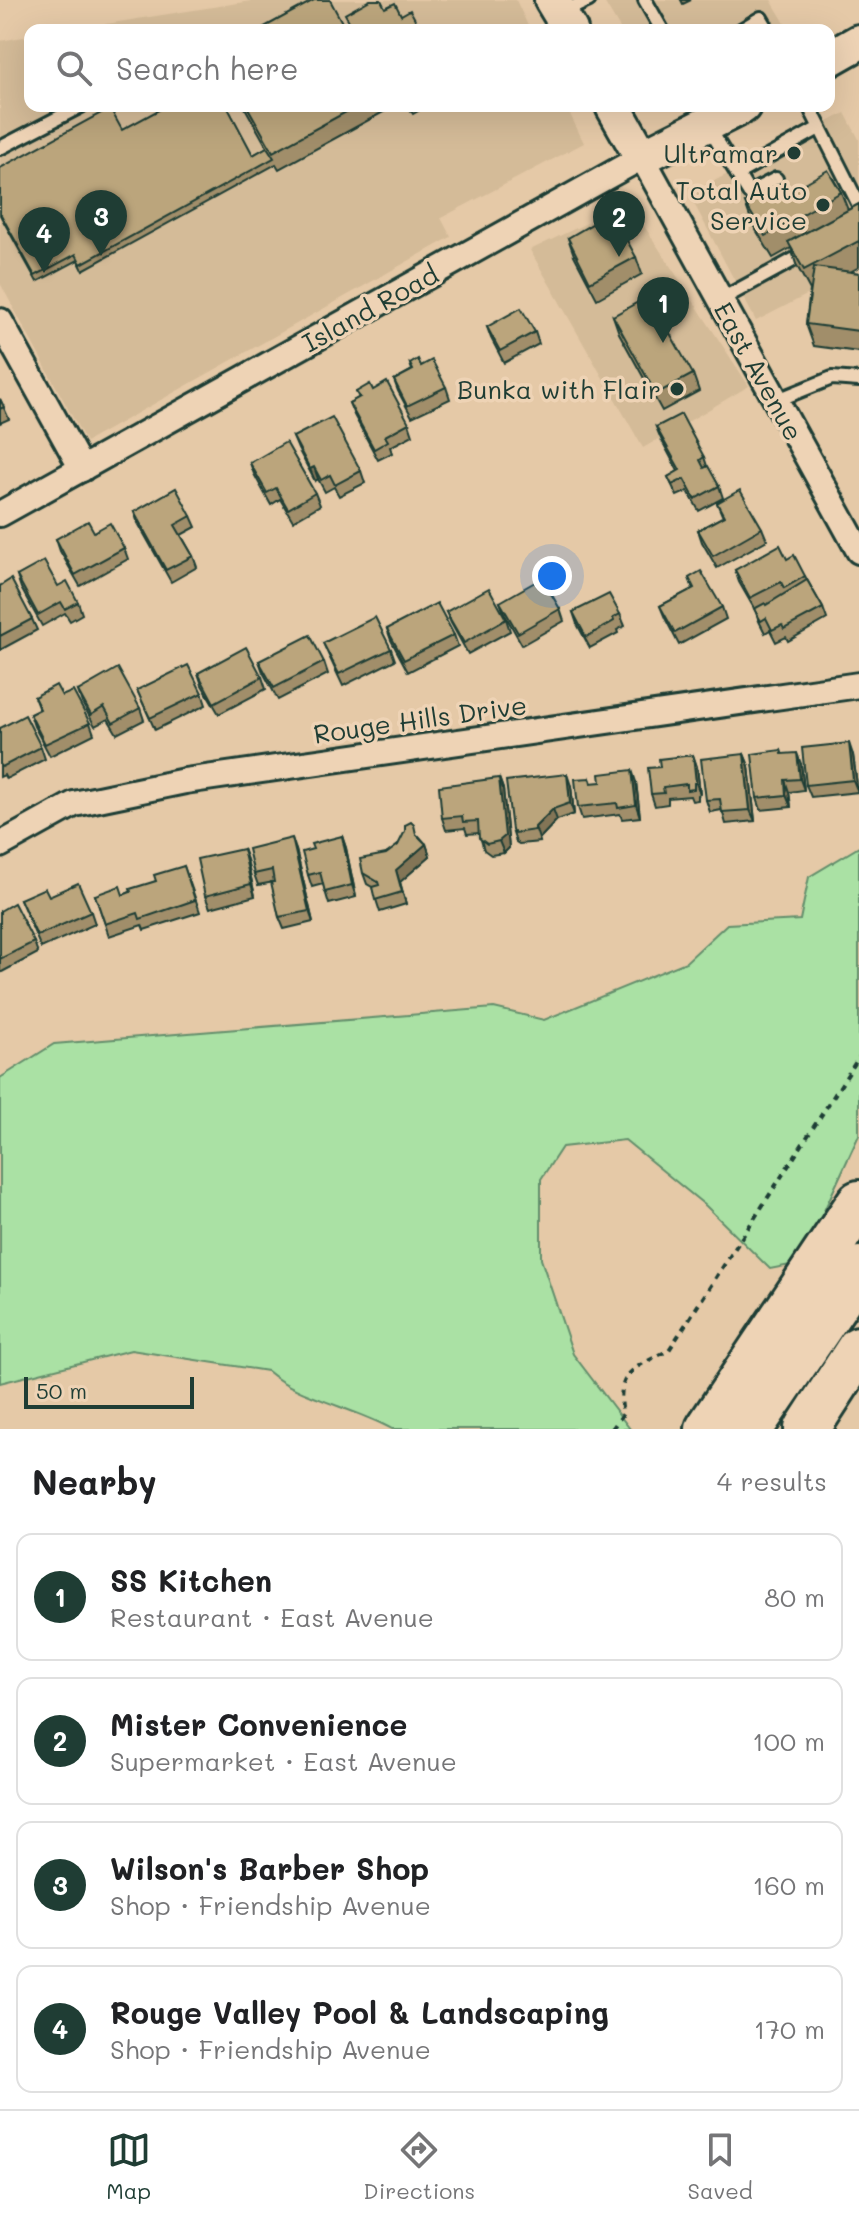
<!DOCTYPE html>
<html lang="en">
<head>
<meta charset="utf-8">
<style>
	:root { --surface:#fff; --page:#f2f2f2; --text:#202124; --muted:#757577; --line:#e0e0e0; --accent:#1f3d34 }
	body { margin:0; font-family:Mali,sans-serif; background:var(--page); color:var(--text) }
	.scale { position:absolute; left:24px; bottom:20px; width:170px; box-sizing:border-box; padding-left:8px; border:4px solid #1f3d34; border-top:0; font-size:22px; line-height:28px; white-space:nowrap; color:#1f3d34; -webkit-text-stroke:6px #eed3b5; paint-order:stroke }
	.you { position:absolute; left:552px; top:576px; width:28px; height:28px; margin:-20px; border:6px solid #fff; border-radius:50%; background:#1a73e8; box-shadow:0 0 0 12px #1a73e833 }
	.badge { display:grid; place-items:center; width:52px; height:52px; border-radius:50%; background:var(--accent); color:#fff; font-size:26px; font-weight:700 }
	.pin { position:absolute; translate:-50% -66px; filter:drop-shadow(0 2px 4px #0008) }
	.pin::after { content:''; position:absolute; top:42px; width:28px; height:24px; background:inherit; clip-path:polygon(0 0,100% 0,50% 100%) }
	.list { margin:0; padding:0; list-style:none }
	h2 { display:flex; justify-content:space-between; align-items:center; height:104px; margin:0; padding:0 32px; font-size:34px }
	h2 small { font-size:26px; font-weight:400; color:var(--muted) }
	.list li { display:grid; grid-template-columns:52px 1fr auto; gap:24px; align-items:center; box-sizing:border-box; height:128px; margin:0 16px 16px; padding:0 16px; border:2px solid var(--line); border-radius:16px }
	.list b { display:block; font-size:30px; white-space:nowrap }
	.list p { margin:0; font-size:26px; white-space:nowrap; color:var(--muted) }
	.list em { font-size:26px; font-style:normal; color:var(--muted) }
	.icon { flex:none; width:44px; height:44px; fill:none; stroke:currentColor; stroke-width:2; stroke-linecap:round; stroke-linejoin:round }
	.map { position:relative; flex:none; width:859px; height:1429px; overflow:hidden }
	.search { position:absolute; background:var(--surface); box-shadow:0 8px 32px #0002; left:24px; right:24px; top:24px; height:88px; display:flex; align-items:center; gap:20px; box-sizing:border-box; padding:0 28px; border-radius:16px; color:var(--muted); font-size:30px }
	.sheet { height:680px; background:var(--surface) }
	nav { display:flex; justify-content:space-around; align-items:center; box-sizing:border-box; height:112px; border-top:2px solid var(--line); background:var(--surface); font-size:22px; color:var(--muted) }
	nav a { display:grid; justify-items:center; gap:4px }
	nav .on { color:var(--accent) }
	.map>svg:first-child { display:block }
</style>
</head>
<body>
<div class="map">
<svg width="859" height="1429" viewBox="0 0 859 1429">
	<rect width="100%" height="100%" fill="#e5c9a7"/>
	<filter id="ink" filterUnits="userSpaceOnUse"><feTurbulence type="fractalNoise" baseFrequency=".0125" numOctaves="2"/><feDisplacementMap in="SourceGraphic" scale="16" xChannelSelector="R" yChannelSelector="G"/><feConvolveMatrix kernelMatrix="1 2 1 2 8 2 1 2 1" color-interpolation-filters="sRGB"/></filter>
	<g filter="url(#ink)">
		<g fill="#d4bb98">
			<path d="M257,0H516L530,30H68Z"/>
			<path d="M603,0H771L789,30H621Z"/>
			<path d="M30,36V106H566L584,143L441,218L451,237L86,442L0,283V41Z"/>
			<path d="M845,113L859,139V268L756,321L689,194Z"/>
			<path d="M629,203L749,386L643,448L530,250Z"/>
		</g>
		<path fill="#aae1a4" stroke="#648f6c" stroke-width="2" d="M859,847V1135L800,1263L770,1269L706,1206L625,1140L562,1147L541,1179V1259L573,1354L630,1429H392C353,1407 298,1398 267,1371L131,1350L0,1383V1078L54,1044L494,1008L544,1020L686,962L727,924L800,920L809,877Z"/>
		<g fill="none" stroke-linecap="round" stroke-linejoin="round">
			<defs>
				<g id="lane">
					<path d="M645,0L662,30"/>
					<path d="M563,12L589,0"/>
					<path d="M741,30L761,18L768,30"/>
					<path d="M809,106L859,205"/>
					<path d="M709,128L749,193L776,179"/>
					<path d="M0,148L81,106"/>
					<path d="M737,174L819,128"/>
					<path d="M720,300L808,252"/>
					<path d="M775,401L832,378L859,380"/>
				</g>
				<g id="street">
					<path d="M0,321L82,469"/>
					<path d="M0,514L642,157L859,551"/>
					<path d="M0,845L74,804L185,781L859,685"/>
				</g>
				<g id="secondary">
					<path d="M552,0L570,30"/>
					<path d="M829,59L859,42"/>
					<path d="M613,106L642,157L743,106"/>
				</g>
				<g id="highway">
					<path d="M708,1429L859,1203"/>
					<path d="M750,1429L859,1269"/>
					<path d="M807,1429L859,1349"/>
				</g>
			</defs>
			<use href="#lane" stroke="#1f3d34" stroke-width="18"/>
			<use href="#street" stroke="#1f3d34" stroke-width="30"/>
			<use href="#secondary" stroke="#1f3d34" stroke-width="40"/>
			<use href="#highway" stroke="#1f3d34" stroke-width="50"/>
			<path stroke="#1f3d34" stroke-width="4" stroke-dasharray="6 6" stroke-linecap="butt" d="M612,1429L623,1414C615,1370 636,1368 669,1350L859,1057"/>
			<use href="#lane" stroke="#eed3b5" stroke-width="12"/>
			<use href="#street" stroke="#eed3b5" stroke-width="24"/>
			<use href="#secondary" stroke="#eed3b5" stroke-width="34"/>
			<use href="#highway" stroke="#eed3b5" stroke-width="44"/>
		</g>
		<g fill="#a18e6a" stroke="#1f3d34" stroke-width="2">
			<path d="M681,0H691L683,4Z"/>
			<path d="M244,106H385L387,110L279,169L276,164L83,270L78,260L37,282L0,215V168L122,130L253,155L267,147Z"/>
			<path d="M408,106H427L413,114Z"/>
			<path d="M841,192L848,210L859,204V267L850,272L859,273V352L814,346L806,324L810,290L796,264L791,248L773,258L753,225L745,203L786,194Z"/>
			<path d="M617,236L636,257L642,274L597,299L574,255L568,238Z"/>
			<path d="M613,316L693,374L699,391L662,411L619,333Z"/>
			<path d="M487,327L535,332L539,344L504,363L491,338Z"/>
			<path d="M410,364L446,387L450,399L412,417L398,391L394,380L412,370Z"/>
			<path d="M373,390L409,423L413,435L390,447L392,453L378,460L354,415L349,403L359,398L356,392Z"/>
			<path d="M0,399L9,419L0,423Z"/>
			<path d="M656,427L704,457L707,466L719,486L723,498L699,511L688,491L677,496L668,477L678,471L661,439Z"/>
			<path d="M293,437L361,471L365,483L339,496L334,487L325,492L318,479L315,481L298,449Z"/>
			<path d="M250,463L315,493L320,505L293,521L280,499L271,505L254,474Z"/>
			<path d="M717,503L762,528L767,540L717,568L702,542L698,530L723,517Z"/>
			<path d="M134,512L191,516L196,527L181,535L193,556L197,567L171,582L138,523Z"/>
			<path d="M94,532L124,548L128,559L80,586L60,551L56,539Z"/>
			<path d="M787,559L805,576L823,608L827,619L788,641L786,637L776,642L770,630L765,633L759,621L755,610L739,582L735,570Z"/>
			<path d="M17,576L58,586L78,602L82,614L70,621L65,613L42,626L21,588Z"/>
			<path d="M689,578L722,607L726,619L679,645L665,618L660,606L693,589Z"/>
			<path d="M0,586L32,619L37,630L0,650Z"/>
			<path d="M500,602L560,609L564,621L522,645L504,613Z"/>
			<path d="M446,612L506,619L510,631L468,654L451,623Z"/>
			<path d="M573,612L620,614L625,626L617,630L618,633L590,648L577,624Z"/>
			<path d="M387,629L454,635L458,646L408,672L391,640Z"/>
			<path d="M323,643L391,649L395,660L343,686L328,654Z"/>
			<path d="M259,661L324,662L328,674L278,700L263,672Z"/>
			<path d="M198,673L262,677L266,689L219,714L202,685Z"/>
			<path d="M137,690L202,693L206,705L155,730Z"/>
			<path d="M78,691L140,708L144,720L117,734L108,719L95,726L82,703Z"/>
			<path d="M62,696L90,723L94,734L50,756L34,726L30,714L39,710L34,697Z"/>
			<path d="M0,728L41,747L45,759L6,779L4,775L0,777Z"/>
			<path d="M781,750L782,754L801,764L804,790L789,792L791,807L761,810L757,798Z"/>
			<path d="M744,754L749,766L755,821L726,824L722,810L710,812L706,800Z"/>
			<path d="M693,755L697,767L700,794L698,795V800L692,801L690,796L668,798V804L655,806L651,794L660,767Z"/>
			<path d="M853,755L858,792L811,797L806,785Z"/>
			<path d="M499,778L503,789L509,848L504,853L491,855L484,850L479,833L467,834L465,828L446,830L442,818Z"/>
			<path d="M590,778L592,783L636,782L640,817L622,819L620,814L582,819L578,807Z"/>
			<path d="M571,786L574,814L557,820L539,839L540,842L519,844L516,842L512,830Z"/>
			<path d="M342,836L346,848L356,897L329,904L323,884L312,887L308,875L313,849Z"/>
			<path d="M419,836L426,844L430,856L400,882L406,904L380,912L372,887L367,884L363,873L386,854Z"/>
			<path d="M243,849L247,860L255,896L210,908L205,896Z"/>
			<path d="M296,850L313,922L284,929L279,917L274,882L258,885L254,874Z"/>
			<path d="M184,866L200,912L144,930L142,925L109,936L95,895H123L156,881Z"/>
			<path d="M49,896L91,912L95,924L41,948L20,899Z"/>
			<path d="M0,911L34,942L38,953L0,973Z"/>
		</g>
		<g fill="#837456" stroke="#1f3d34" stroke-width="2">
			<path d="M314,467L318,479L315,481L310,469Z"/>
			<path d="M849,743L853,755L858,792L853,780Z"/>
			<path d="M797,753L801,764L804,790L800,779Z"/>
			<path d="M744,754L749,766L755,821L750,810Z"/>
			<path d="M693,755L697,767L700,794L696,783Z"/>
			<path d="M632,770L636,782L640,817L636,805Z"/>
			<path d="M567,774L571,786L574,814L570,803Z"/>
			<path d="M499,778L503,789L509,848L504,853L499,841Z"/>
			<path d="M785,780L789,792L791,807L786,795Z"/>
			<path d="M553,809L557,820L539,839L540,842L535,827Z"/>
			<path d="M342,836L346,848L356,897L352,885Z"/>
			<path d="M292,838L296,850L313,922L309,911Z"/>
			<path d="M426,844L430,856L400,882L406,904L396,870Z"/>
			<path d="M243,849L247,860L255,896L251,884Z"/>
		</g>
		<g fill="#bba57b" stroke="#1f3d34" stroke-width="2">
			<path d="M314,0H330L346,30H259Z"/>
			<path d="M370,0H381L385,8L395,3L401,15L410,10L421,30H354L345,14Z"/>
			<path d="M166,106H227L253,155L267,147L274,158L81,264L76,254L35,276L0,213V168L110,108L122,130Z"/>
			<path d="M247,106H357L273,152Z"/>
			<path d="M828,170L841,192L765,236L745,203L780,183L786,194Z"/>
			<path d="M859,204V241L804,270L788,242Z"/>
			<path d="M606,216L617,236L623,233L636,257L590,282L568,238Z"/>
			<path d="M814,267L859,273V331L806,324Z"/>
			<path d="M649,296L693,374L656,394L613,316Z"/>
			<path d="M521,308L535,332L500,351L487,327Z"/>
			<path d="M418,359L421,366L432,360L446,387L407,406L394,380L413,370L410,364Z"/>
			<path d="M387,382L409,423L385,436L388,441L374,449L349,403L360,397L356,392L370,384L373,390Z"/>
			<path d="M0,399L4,407L0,409Z"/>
			<path d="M681,414L704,457L700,460L704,468L708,466L719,486L695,499L684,479L672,485L668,477L680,470L656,427Z"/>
			<path d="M332,417L361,471L335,485L330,475L321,480L314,467L310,469L293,437Z"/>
			<path d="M286,442L315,493L288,509L276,488L267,493L250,463Z"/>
			<path d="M176,488L191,516L175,525L193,556L166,570L134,512Z"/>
			<path d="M740,490L762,528L713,556L698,530L724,516L717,503Z"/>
			<path d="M88,521L94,532L110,523L124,548L75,575L56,539Z"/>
			<path d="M780,545L787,559L794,555L805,576L784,588L781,582L750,598L735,570Z"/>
			<path d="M44,561L58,586L67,581L78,602L65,609L61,602L38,615L17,576Z"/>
			<path d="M701,571L722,607L675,633L660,606L694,588L689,578Z"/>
			<path d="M542,578L560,609L518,633L500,602Z"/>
			<path d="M11,579L32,619L0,636V586Z"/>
			<path d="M807,580L823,608L784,629L782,625L772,630L766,618L761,621L754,609L765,603L766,605Z"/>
			<path d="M489,588L506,619L464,643L446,612Z"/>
			<path d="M609,594L620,614L613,618L614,621L586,637L573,612Z"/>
			<path d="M437,603L454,635L404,660L387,629Z"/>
			<path d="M375,617L391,649L339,674L323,643Z"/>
			<path d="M310,635L324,662L274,688L259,661Z"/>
			<path d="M246,647L262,677L214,703L198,673Z"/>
			<path d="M188,665L202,693L150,718L137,690Z"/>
			<path d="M118,668L140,708L113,723L104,707L91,715L78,691Z"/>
			<path d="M56,685L62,696L73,691L90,723L45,744L30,714L40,709L34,697Z"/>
			<path d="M25,715L41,747L2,767L0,764V728Z"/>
			<path d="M849,743L853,780L806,785L802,748Z"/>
			<path d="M781,750L782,754L797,753L800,779L785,780L786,795L757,798L752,754Z"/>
			<path d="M744,754L750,810L722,812L720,799L706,800L701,759Z"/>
			<path d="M693,755L696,783H694V789L687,790V784L663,787L664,793L651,794L648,768L660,767L659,759Z"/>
			<path d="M632,770L636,805L618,808L617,803L578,807L575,779L590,778L591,783L601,782L600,774Z"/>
			<path d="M567,774L570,803L553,809L535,827V830L515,833L512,830L506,781Z"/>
			<path d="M499,778L505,836L499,841L487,844L479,838L478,821L463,822L462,816L442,818L439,786Z"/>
			<path d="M411,822L414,825L416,834L426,844L396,870L402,892L375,900L372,887L379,885L378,882L363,873L360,859L386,854L398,845L405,831V825Z"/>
			<path d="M342,836L352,885L325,892L320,872L308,875L302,852L313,849L311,844Z"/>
			<path d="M292,838L309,911L279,917L271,882H274L272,870L254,874L248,849Z"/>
			<path d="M243,849L251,884L205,896L197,859Z"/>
			<path d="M184,866L195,900L140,919L138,913L105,924L95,895L120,886L123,895L131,892L130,889L156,881L154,875Z"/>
			<path d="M78,883L91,912L37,936L20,899L45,888L49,896Z"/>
			<path d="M14,903L34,942L0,959V911Z"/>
		</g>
	</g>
	<g fill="#1f3d34" stroke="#eed3b5" stroke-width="3">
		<circle cx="794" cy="153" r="8"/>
		<circle cx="823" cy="205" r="8"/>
		<circle cx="677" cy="389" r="8"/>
	</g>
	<g text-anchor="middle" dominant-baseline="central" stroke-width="7" stroke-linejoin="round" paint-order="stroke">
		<g font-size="26" fill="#1f3d34" stroke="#eed3b5" text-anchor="end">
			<text x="778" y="153">Ultramar</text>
			<text x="807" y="190">Total Auto<tspan x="807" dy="30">Service</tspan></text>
			<text x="661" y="389">Bunka with Flair</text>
		</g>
		<g font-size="26" fill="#1f3d34" stroke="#eed3b5">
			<text transform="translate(370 308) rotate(-29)">Island Road</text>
			<text transform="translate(759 371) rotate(61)">East Avenue</text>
			<text transform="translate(420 719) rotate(-8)">Rouge Hills Drive</text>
		</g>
	</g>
</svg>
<div class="scale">50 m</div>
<div class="you"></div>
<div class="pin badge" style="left:663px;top:343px">1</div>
<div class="pin badge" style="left:619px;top:257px">2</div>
<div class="pin badge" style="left:101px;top:256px">3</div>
<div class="pin badge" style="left:44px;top:273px">4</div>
<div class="search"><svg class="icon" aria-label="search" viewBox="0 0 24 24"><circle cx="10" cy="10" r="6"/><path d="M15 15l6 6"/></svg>Search here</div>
</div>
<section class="sheet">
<h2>Nearby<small>4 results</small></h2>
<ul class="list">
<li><span class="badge">1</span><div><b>SS Kitchen</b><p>Restaurant · East Avenue</p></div><em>80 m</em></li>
<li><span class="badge">2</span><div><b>Mister Convenience</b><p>Supermarket · East Avenue</p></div><em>100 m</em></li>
<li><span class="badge">3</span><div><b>Wilson's Barber Shop</b><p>Shop · Friendship Avenue</p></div><em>160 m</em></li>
<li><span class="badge">4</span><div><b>Rouge Valley Pool &amp; Landscaping</b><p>Shop · Friendship Avenue</p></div><em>170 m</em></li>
</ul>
</section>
<nav>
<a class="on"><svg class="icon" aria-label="map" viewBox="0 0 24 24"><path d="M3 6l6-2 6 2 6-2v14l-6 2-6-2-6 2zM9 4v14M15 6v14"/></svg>Map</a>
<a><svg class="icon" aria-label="directions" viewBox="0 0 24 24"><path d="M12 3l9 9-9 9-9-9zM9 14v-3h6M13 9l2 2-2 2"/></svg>Directions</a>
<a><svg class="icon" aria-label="saved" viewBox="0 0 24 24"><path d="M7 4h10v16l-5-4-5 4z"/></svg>Saved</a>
</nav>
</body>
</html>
